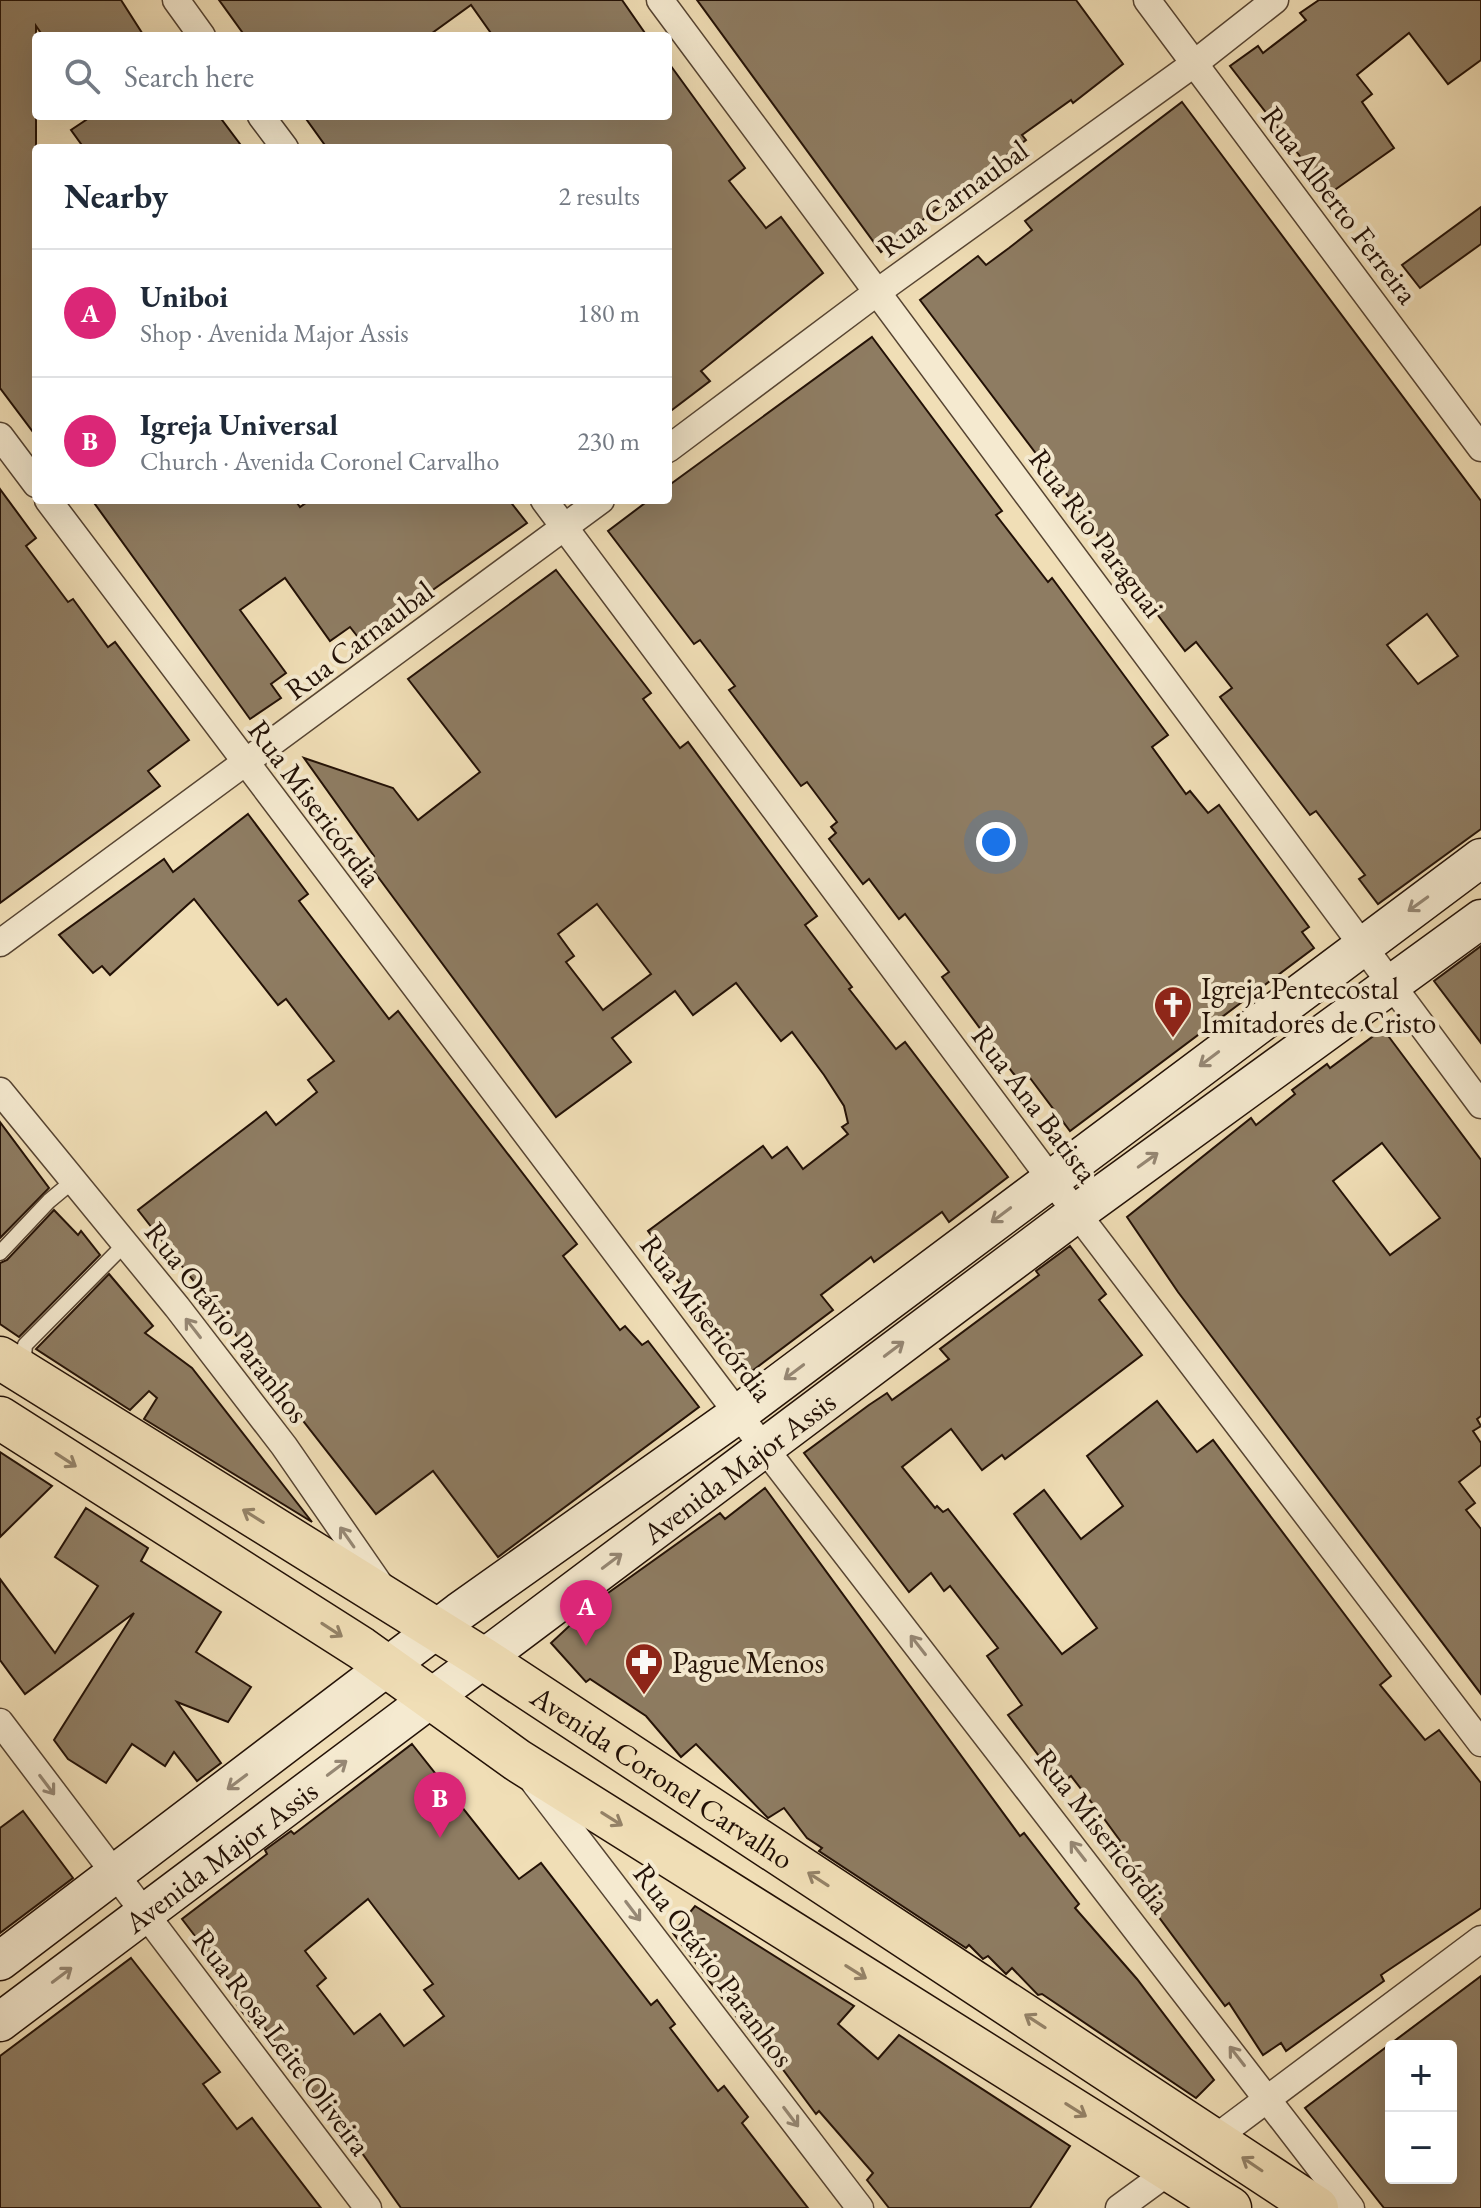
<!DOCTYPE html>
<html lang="en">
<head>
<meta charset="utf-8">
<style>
	:root { --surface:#fff; --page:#f6f6f7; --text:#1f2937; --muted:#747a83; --line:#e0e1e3; --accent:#db2777 }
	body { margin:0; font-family:"EB Garamond",serif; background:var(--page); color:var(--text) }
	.controls { position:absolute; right:24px; bottom:24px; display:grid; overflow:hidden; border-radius:8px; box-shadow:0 8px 32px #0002 }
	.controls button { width:72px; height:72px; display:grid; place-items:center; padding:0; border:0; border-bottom:2px solid var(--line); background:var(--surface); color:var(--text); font:40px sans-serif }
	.you { position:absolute; left:996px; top:842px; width:28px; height:28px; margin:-20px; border:6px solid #fff; border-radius:50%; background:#1a73e8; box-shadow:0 0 0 12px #1a73e833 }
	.badge { display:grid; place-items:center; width:52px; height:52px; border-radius:50%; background:var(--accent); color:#fff; font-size:26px; font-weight:700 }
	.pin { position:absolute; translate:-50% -66px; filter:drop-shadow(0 2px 4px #0008) }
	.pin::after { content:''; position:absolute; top:42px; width:28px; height:24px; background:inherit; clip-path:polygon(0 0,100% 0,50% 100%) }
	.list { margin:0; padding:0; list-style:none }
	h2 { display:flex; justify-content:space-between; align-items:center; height:104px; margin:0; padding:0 32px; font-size:34px }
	h2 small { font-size:26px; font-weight:400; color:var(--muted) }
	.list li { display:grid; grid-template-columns:52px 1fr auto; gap:24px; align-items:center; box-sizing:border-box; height:128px; padding:0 32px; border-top:2px solid var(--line) }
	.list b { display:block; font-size:30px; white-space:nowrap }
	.list p { margin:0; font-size:26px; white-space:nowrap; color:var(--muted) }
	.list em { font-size:26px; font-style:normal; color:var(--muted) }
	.icon { flex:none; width:44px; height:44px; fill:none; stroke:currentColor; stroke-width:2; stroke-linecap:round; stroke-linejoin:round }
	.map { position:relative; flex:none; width:1481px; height:2208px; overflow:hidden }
	.search { position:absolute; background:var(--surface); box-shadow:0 8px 32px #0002; left:32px; top:32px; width:640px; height:88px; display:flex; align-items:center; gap:20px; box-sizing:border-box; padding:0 28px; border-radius:8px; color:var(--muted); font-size:30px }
	.panel { position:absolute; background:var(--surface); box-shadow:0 8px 32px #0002; left:32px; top:144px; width:640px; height:360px; border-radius:8px }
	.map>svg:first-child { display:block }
</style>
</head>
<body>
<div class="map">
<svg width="1481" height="2208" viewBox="0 0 1481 2208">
	<rect width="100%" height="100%" fill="#f0deb6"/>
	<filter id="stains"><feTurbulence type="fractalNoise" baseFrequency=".0025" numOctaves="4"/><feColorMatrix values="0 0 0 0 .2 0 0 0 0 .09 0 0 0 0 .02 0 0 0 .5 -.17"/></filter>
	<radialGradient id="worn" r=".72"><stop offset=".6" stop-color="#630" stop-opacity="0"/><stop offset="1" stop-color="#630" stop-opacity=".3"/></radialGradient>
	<g fill="#8e7c62" stroke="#231106" stroke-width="2" fill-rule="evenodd">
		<path d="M0,0H121L144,36H43L36,26V436L0,388Z"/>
		<path d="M219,0H622L647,36H493L471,5L428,36H245Z"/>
		<path d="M697,0H1076L1123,64L1073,103L1071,100L1022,135L1026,140L881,252Z"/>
		<path d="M1319,0H1481V60L1448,84L1409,33L1357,75L1372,94L1362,102L1394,148L1329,194L1230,66L1258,46L1263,53L1306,20L1300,13Z"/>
		<path d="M668,62L745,168L729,181L766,228L781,217L823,273L701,371L710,381L668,413V148H327L304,116H668Z"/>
		<path d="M1182,102L1481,501V829L1378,904L1359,879L1365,875L1316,811L1310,815L1220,697L1232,688L1196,642L1185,651L920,300L978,256L986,265L1009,248L1032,230L1025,221ZM1427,614L1458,656L1418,684L1387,645Z"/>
		<path d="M92,116H219L243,148H84L71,130Z"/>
		<path d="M1481,207V244L1420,288L1402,265Z"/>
		<path d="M872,337L1002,511L996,515L1048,582L1052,578L1168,735L1152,747L1186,794L1190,791L1208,813L1219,805L1309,927L1302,932L1314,948L1070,1131L1030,1078L1022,1083L1013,1073L942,977L949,972L905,914L899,919L869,879L863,884L829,839L836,833L831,827L837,822L807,782L801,786L729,690L735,686L700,640L694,644L608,531L649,500H668V486Z"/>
		<path d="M0,489L36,538L26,546L68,602L73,599L108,647L115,642L189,740L148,771L160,786L0,903Z"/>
		<path d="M92,500H295L300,507L310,500H509L527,523L361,641L350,627L330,641L285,578L240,610L286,673L271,684L281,698L250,719Z"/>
		<path d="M556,570L651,693L643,699L680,748L688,742L817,916L805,925L852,987L849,989L896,1049L905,1042L1008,1177L949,1222L942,1212L874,1262L871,1257L821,1295L833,1310L748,1374L665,1264L670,1261L648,1231L763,1146L772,1158L787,1147L803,1169L848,1134L842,1127L848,1123L844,1106L824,1075L792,1032L781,1041L736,983L693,1015L675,991L612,1038L631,1062L556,1117L367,862L374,856L304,758L393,788L418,820L480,772L408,679ZM597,904L651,974L603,1010L566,962L574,956L558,934Z"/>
		<path d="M248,814L308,894L299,901L389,1019L398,1011L577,1244L563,1256L620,1330L625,1326L642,1345L648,1341L699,1407L498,1557L433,1471L376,1514L138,1210L266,1112L276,1125L317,1092L308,1080L334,1061L286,999L278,1005L194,899L110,975L102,966L93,973L59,935L164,859L173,872Z"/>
		<path d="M1481,946V1043L1434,981Z"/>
		<path d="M1383,1029L1481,1160V1416L1477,1419L1481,1426L1473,1431L1481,1443V1465L1459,1482L1475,1503L1466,1510L1481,1529V1694L1178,1292L1127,1217L1251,1118L1256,1125L1295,1094L1292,1090L1327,1064L1330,1068ZM1382,1143L1440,1218L1390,1255L1333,1181Z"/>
		<path d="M0,1122L49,1188L0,1238Z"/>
		<path d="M54,1210L78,1235L81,1231L100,1255L19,1337L0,1324V1263L7,1260Z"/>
		<path d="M1070,1246L1106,1294L1099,1300L1142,1355L1005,1459L1002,1455L982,1470L951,1429L902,1467L935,1508L937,1506L943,1512L948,1509L1062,1654L1097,1628L1014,1514L1044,1490L1081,1539L1123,1506L1087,1456L1157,1401L1197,1452L1213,1440L1391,1676L1380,1685L1425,1740L1439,1730L1481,1783V1908L1381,1975L1384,1981L1286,2051L1281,2043L1263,2055L1229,2003L1225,2006L1109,1850L1121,1842L1102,1816L1071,1776L1060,1784L1008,1715L1022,1705L987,1656L998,1648L950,1586L944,1591L931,1573L909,1592L804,1453L869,1405L887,1393L892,1400L949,1359L940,1349L1039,1275L1036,1271Z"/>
		<path d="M109,1274L153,1326L145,1333L192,1368L312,1522L144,1419L157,1398L149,1391L130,1410L36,1349Z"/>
		<path d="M0,1452L52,1486L0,1537Z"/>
		<path d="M765,1488L1020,1836L1024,1833L1079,1904L1075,1908L1137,1979L1214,2080L1196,2098L1042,1994L1038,1995L1012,1968L1006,1974L988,1956L983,1959L969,1945L966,1948L819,1851L822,1848L807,1838L784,1808L768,1818L696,1744L681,1757L646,1716L590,1679L586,1682L551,1643L594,1603L720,1513L725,1519Z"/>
		<path d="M86,1508L148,1548L141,1561L221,1612L196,1652L251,1687L228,1722L177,1702L221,1763L197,1781L174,1752L165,1766L132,1744L106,1783L68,1759L54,1740L134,1613L25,1694L0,1660V1579L55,1653L98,1586L55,1557Z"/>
		<path d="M412,1744L519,1879L541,1863L651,2005L657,2000L675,2024L670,2028L718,2091L724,2086L748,2117L742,2123L808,2208H401L328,2105L324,2107L263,2026L257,2031L237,2005L244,2000L182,1919L267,1854L265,1850L291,1831L294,1834ZM368,1899L433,1984L424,1990L444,2016L404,2046L380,2014L354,2034L317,1986L326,1978L305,1951Z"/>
		<path d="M23,1811L73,1878L0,1933V1828Z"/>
		<path d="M695,1906L854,2006L838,2024L878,2059L899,2035L1070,2146L1030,2208H889L867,2180L873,2173L819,2111L816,2114L755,2032L751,2036L673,1933Z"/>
		<path d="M131,1958L220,2072L203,2084L237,2129L252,2118L321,2208H0V2056Z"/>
		<path d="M1481,1976V2208H1384L1305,2108ZM1391,2046H1451V2178H1391Z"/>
	</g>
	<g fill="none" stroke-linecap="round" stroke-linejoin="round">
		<defs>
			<g id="lane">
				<path d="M0,1253L49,1201L73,1181"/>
				<path d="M23,1368L25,1345L125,1244"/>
			</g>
			<g id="street">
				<path d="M176,0L202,36"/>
				<path d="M660,0L1481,1105"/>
				<path d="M1147,0L1481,448"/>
				<path d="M261,116L285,148"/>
				<path d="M0,436L36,484"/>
				<path d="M668,449L876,293L1195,63L1275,0"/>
				<path d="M48,500L738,1414L1351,2208"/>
				<path d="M544,500L1050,1178L1481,1743"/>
				<path d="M0,943L601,500"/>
				<path d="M0,1091L177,1307L284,1446L380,1585"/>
				<path d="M0,1722L368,2208"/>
				<path d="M534,1782L860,2208"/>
				<path d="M1214,2139L1481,1939"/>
				<path d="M1119,2208L1171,2170"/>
			</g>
			<g id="secondary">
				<path d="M0,1961L459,1612L738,1414L1481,858"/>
				<path id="s1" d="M0,2022L1078,1212L1481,919"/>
			</g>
			<g id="primary">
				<path id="s2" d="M0,1358L482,1658L1317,2208"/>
				<path d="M0,1418L361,1648L517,1760L1230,2208"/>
			</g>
		</defs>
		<use href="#lane" stroke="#564432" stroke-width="17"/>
		<use href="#street" stroke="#564432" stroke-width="29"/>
		<use href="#secondary" stroke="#231106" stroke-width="41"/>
		<use href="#primary" stroke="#231106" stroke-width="45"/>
		<use href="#lane" stroke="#f5ead0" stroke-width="14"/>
		<use href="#street" stroke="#f5ead0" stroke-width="26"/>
		<use href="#secondary" stroke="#f5ead0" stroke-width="38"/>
		<use href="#primary" stroke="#f0deb6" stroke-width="42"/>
	</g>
	<defs><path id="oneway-shaft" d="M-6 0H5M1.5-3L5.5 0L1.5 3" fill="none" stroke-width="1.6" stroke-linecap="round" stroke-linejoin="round" transform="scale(2)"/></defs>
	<g stroke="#968875">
		<use href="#oneway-shaft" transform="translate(1418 904) rotate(144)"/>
		<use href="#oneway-shaft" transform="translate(1209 1059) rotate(143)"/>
		<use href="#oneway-shaft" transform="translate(1148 1160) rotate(-36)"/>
		<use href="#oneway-shaft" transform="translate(1001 1215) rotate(143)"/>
		<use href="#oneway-shaft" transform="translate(193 1328) rotate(-128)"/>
		<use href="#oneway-shaft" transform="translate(894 1349) rotate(-37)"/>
		<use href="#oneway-shaft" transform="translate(794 1372) rotate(143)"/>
		<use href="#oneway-shaft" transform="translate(347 1537) rotate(-125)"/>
		<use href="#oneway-shaft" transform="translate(612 1561) rotate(-37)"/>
		<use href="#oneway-shaft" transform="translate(918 1645) rotate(-128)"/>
		<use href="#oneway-shaft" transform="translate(337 1768) rotate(-37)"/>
		<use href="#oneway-shaft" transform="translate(237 1782) rotate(143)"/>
		<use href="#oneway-shaft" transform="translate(47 1785) rotate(53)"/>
		<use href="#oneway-shaft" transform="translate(1078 1851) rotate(-128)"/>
		<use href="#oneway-shaft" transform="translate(633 1911) rotate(53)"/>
		<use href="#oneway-shaft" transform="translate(62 1975) rotate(-37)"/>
		<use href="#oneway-shaft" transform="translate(1237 2056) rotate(-128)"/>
		<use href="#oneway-shaft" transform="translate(791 2117) rotate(53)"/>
	</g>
	<g stroke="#948267">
		<use href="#oneway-shaft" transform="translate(66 1460) rotate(33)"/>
		<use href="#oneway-shaft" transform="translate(253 1516) rotate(-148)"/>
		<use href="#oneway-shaft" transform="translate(332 1630) rotate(33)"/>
		<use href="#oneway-shaft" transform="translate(612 1819) rotate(32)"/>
		<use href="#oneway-shaft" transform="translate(818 1879) rotate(-147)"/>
		<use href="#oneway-shaft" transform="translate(856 1972) rotate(32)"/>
		<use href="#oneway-shaft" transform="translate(1035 2021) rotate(-147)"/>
		<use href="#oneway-shaft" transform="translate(1076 2110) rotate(32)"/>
		<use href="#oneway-shaft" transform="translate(1252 2164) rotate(-146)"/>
	</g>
	<defs>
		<symbol id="church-pin" viewBox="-11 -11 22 30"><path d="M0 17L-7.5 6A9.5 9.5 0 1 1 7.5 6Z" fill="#8f2418" stroke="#f5ead0"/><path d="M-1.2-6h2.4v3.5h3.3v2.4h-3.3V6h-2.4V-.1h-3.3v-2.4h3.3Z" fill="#fff"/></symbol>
		<symbol id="pharmacy-pin" viewBox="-11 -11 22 30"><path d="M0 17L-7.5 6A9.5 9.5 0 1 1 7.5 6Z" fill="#8f2418" stroke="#f5ead0"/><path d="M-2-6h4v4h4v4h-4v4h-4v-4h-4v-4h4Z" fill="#fff"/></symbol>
	</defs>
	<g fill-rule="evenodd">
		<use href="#church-pin" x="1151" y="983" width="44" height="60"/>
		<use href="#pharmacy-pin" x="622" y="1640" width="44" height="60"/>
	</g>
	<g text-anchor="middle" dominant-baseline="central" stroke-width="8" stroke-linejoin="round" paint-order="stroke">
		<g font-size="30" fill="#231106" stroke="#f5ead0">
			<text transform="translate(953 198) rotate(-36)">Rua Carnaubal</text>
			<text transform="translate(1340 205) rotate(53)">Rua Alberto Ferreira</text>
			<text transform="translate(1097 533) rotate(53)">Rua Rio Paraguai</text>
			<text transform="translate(359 640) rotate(-37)">Rua Carnaubal</text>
			<text transform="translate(315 803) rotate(53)">Rua Misericórdia</text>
			<text transform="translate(1035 1104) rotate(53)">Rua Ana Batista</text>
			<text transform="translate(707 1318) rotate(53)">Rua Misericórdia</text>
			<text transform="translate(227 1322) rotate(52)">Rua Otávio Paranhos</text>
			<text stroke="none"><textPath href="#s1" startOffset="924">Avenida Major Assis</textPath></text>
			<text stroke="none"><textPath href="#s2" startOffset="784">Avenida Coronel Carvalho</textPath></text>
			<text transform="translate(1103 1831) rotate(52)">Rua Misericórdia</text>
			<text stroke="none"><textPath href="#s1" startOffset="276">Avenida Major Assis</textPath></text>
			<text transform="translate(714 1965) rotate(53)">Rua Otávio Paranhos</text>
			<text transform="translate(282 2042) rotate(53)">Rua Rosa Leite Oliveira</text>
		</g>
		<g font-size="30" fill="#231106" stroke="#f5ead0" text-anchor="start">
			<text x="1201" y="988">Igreja Pentecostal<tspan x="1201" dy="34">Imitadores de Cristo</tspan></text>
			<text x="672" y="1662">Pague Menos</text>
		</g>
	</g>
	<rect width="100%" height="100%" filter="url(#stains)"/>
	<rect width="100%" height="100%" fill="url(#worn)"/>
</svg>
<div class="controls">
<button>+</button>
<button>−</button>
</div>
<div class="you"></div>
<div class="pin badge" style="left:586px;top:1646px">A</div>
<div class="pin badge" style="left:440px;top:1838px">B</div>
<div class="search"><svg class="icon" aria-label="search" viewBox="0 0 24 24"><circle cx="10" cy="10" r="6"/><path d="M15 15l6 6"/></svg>Search here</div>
<section class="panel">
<h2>Nearby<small>2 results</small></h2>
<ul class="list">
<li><span class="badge">A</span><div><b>Uniboi</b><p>Shop · Avenida Major Assis</p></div><em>180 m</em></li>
<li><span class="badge">B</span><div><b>Igreja Universal</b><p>Church · Avenida Coronel Carvalho</p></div><em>230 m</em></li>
</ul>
</section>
</div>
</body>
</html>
